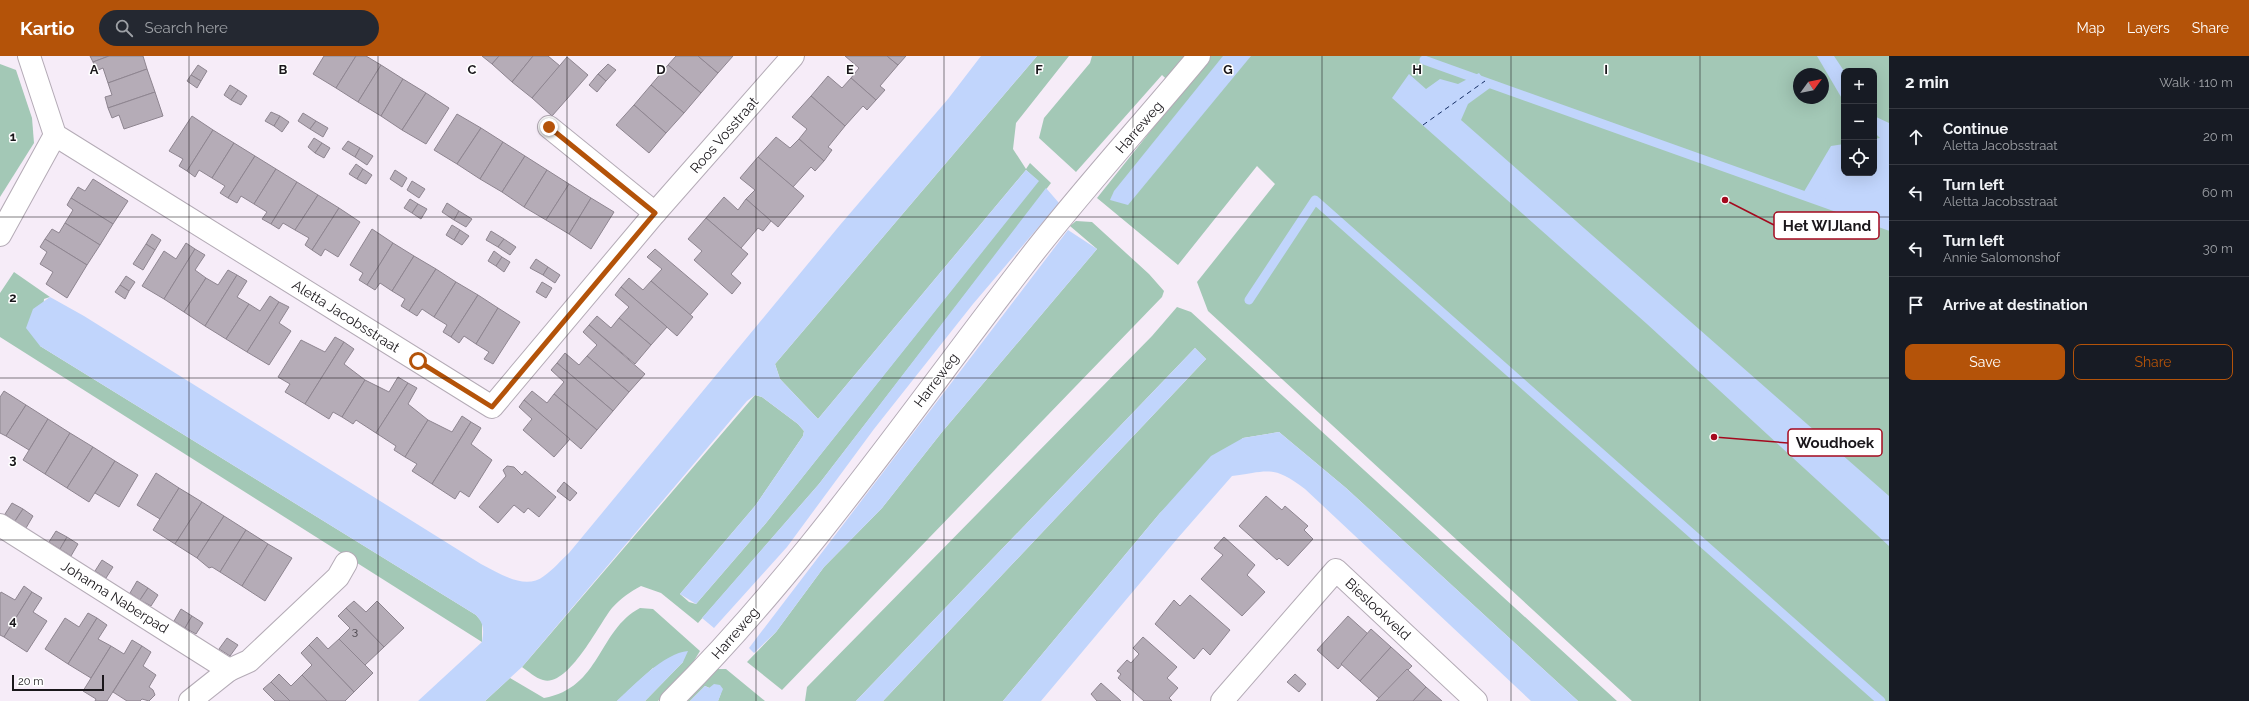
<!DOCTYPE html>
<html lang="en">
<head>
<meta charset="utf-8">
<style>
	:root { --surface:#171b24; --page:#242831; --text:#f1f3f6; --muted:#9ea1a6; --line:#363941; --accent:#b45309 }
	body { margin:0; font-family:Raleway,sans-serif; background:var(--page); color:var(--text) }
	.controls { position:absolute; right:12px; top:12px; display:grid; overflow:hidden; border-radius:8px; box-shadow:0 4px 16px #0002 }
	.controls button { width:36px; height:36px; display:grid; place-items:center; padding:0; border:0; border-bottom:1px solid var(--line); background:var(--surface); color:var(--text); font:20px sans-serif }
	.compass { position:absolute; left:1793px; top:12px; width:36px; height:36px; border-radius:50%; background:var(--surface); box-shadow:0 4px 16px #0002; rotate:57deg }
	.scale { position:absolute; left:12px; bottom:10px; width:92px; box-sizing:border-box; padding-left:4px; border:2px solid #1a171b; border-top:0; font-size:11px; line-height:14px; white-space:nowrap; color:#1a171b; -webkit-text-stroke:3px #fff; paint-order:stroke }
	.stop { position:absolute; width:12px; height:12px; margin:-9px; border:3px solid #b45309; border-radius:50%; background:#fff }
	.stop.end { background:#b45309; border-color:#fff; box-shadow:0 1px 4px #0008 }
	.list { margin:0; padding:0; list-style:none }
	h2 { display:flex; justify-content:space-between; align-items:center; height:52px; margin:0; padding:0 16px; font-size:17px }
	h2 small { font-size:13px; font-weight:400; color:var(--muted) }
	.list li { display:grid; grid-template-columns:26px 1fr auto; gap:12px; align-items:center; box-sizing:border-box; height:56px; padding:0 16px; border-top:1px solid var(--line) }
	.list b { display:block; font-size:15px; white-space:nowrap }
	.list p { margin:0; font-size:13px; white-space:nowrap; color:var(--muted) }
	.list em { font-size:13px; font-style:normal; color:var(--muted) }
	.actions { display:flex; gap:8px; padding:12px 16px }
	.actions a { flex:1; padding:9px 0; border:1px solid var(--accent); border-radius:8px; text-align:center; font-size:14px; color:var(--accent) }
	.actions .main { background:var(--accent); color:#fff }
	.icon { flex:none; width:22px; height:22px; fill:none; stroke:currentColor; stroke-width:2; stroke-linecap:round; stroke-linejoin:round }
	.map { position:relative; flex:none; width:1889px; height:645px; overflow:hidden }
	header { display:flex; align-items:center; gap:24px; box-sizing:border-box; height:56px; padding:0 20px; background:var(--accent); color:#fff }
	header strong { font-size:19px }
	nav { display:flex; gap:22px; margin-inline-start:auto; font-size:14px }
	.search { width:280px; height:36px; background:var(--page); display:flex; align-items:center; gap:10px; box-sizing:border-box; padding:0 14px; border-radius:22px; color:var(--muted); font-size:15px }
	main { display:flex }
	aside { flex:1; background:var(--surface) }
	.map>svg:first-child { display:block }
</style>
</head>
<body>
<header>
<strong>Kartio</strong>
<div class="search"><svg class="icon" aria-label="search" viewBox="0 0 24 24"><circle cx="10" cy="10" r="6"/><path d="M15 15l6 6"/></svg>Search here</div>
<nav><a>Map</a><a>Layers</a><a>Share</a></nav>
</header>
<main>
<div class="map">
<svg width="1889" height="645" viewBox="0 0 1889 645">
	<rect width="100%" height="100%" fill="#f6ecf8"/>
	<g fill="#a3c8b6" fill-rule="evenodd">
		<path d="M1037,0H1069L1016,67L1013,93L1026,113L1030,107L1051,127L819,428L698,567L661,537L641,530C630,536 621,542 612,552C599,568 568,632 543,624C535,622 528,615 522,611L755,339L762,341L798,368L804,375L803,380L755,450L680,538L689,546L696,548L766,467L1038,125L1026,114L818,363L780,323L775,308Z"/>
		<path d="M1092,0H1889V645H1632L1208,255L1197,226L1275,128L1257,110L1178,209L1097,142L1181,37L1162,19L1076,116L1039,82L1044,62L1090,7ZM1844,15H1874V117H1844ZM1799,18H1823V42H1799Z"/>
		<path d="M0,8L16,14L32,62L34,87L0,141Z"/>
		<path d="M1076,165L1092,166L1149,218L1164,235L1162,241L782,634L747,606L776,576L824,511L882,452L942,376L1097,193L1070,170Z"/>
		<path d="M14,216L50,241L44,243L40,290L476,559L482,566V586L0,281V237Z"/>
		<path d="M1177,251L1191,256L1617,645H1578L1346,432L1279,376L1243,382L1160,457L1003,645H883L1206,303L1195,292L856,645H805L807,631L1152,280Z"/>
		<path d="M640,552L653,553L700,595L689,613L658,645H645L683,606L653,612L617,645H485L510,622L544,642C601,632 598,574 640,552Z"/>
		<path d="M718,613H726L765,645H718L721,637L705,630L690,645H685Z"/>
	</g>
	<g fill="#c1d5fc">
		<path d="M981,0H1037L775,308L780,323L818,363L1026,114L1039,125L766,467L696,548L680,538L755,450L803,380L804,375L798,368L762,341L755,339L747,345L522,611L485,645H418L482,586C484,574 484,568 476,559L40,290L26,272L33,253L50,241L84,260L481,508C499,517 525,535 544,520C553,514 561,504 569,497L840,169L948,43Z"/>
		<path d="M1223,0H1251L1128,149L1110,144L1114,135Z"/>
		<path d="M1817,0H1834L1844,15V46Z"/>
		<path d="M1479,17L1490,32L1468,48L1461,64L1889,440V490L1647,268L1392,42L1409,18L1426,33L1440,23L1458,28Z"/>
		<path d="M1874,60L1889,67V170L1802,139L1831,90L1844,88V117H1874V83L1880,82L1874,76Z"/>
		<path d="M1046,132L1059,147L973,248L874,373L787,491L714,572L702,562L819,428Z"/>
		<path d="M1068,174L1097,193L942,376L882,452L824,511L776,576L754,597L749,592Z"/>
		<path d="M1195,292L1206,303L883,645H856Z"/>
		<path d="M1279,376L1346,432L1578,645H1531L1305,433C1273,409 1269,415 1232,420L1177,483L1041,645H1003L1160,457L1211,400L1243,382Z"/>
		<path d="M688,595L683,606L645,645H617C634,629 664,597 688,595Z"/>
		<path d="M714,628L720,629L723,633L718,645H690L705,630L709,632Z"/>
	</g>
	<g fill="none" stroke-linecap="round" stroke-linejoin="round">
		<g stroke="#c1d5fc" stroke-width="9">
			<path d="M1424,4L1889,170"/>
			<path d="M1249,244L1315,144L1881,645"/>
		</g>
		<path stroke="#152e65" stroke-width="1" stroke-dasharray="5 4" stroke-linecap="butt" d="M1423,69L1485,25"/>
	</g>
	<g fill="#b5acb7" stroke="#8e8590">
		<path d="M90,0H109L93,6Z"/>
		<path d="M109,0H143L147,13L108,27L103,12L96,15L93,6Z"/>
		<path d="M324,0H356L336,32L313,18Z"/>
		<path d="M356,0H366L381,9L358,46L336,32Z"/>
		<path d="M482,0H499L492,8Z"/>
		<path d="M499,0H533L512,26L492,8Z"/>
		<path d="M533,0H548L560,10L532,42L512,26Z"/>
		<path d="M676,0H698L718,17L701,37L668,9Z"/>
		<path d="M698,0H733L718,17Z"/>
		<path d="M845,0H887L898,9L880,30L885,34L876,44L851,22L859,12Z"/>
		<path d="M887,0H906L898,9Z"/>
		<path d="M567,1L588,19L552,60L532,42Z"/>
		<path d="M608,8L616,14L606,25L598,18Z"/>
		<path d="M198,9L207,15L201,25L191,19Z"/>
		<path d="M381,9L403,23L381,60L358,46Z"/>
		<path d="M668,9L701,37L684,57L651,29Z"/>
		<path d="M147,13L155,36L108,52L105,41L112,39L108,27Z"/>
		<path d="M598,18L606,25L597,36L589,29Z"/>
		<path d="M191,19L201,25L197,32L187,25Z"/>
		<path d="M828,20L842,32L851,22L876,44L867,54L863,50L845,70L811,40Z"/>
		<path d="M403,23L426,37L402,74L381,60Z"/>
		<path d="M230,29L238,34L231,44L224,39Z"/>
		<path d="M651,29L684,57L666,77L634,49Z"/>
		<path d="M238,34L247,40L241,49L231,44Z"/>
		<path d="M155,36L163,60L124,73L119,59L112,62L108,52Z"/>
		<path d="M426,37L449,52L426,88L402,74Z"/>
		<path d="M811,40L845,70L828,91L832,94L824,105L799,83L807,73L792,61Z"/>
		<path d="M634,49L666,77L649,97L616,69Z"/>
		<path d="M271,56L280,60L274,70L265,65Z"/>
		<path d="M303,57L316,65L310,73L298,65Z"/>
		<path d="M457,58L481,72L457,108L434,94Z"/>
		<path d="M192,60L213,74L187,115L179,110L183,103L169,95Z"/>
		<path d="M280,60L289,66L282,76L274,70Z"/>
		<path d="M316,65L328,72L323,81L310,73Z"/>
		<path d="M481,72L503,86L480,123L457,108Z"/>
		<path d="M213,74L234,87L212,122L199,114L195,121L187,115Z"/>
		<path d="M776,81L790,92L799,83L824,105L815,115L811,111L793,131L758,101Z"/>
		<path d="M314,82L322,87L315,97L308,91Z"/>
		<path d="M348,85L360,92L355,101L342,93Z"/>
		<path d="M503,86L525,100L502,136L480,123Z"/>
		<path d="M234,87L255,100L228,142L220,137L225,130L212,122Z"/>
		<path d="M322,87L330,92L324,102L315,97Z"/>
		<path d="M360,92L373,100L367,109L355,101Z"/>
		<path d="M255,100L276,113L254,148L241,140L237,147L228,142Z"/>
		<path d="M525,100L547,114L524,151L502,136Z"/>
		<path d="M758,101L804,140L778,171L746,143L755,134L740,122Z"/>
		<path d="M356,108L363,113L357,123L349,118Z"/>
		<path d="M276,113L297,126L271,168L262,163L267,156L254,148Z"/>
		<path d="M363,113L372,119L366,128L357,123Z"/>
		<path d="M395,114L407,122L402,131L390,123Z"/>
		<path d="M547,114L569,128L546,164L524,151Z"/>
		<path d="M93,123L128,145L113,168L71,142L78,131L85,135Z"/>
		<path d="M412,125L425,133L419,142L407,134Z"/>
		<path d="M297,126L318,139L295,174L283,167L279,173L271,168Z"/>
		<path d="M569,128L591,142L569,178L546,164Z"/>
		<path d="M318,139L339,152L312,194L305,189L309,182L295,174Z"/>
		<path d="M724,141L738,154L746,143L771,165L763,175L758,172L741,192L706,162Z"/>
		<path d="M71,142L113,168L100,189L65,167L73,154L67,149Z"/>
		<path d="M591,142L614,156L591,193L569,178Z"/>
		<path d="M410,143L418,148L412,157L404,152Z"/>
		<path d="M447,147L459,155L454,164L442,156Z"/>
		<path d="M418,148L427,153L421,163L412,157Z"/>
		<path d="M339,152L360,166L338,201L325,193L321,200L312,194Z"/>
		<path d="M459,155L472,163L466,171L454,164Z"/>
		<path d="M706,162L748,198L731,218L741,227L732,238L694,204L702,195L688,183Z"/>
		<path d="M65,167L100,189L87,209L45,183L52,173L59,177Z"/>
		<path d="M452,169L460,174L454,184L446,179Z"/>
		<path d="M372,173L393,187L367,229L359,224L363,217L350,209Z"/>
		<path d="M460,174L469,180L462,189L454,184Z"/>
		<path d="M491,175L504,183L498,191L486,184Z"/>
		<path d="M152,178L161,184L155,194L146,188Z"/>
		<path d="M45,183L87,209L67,242L46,228L53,216L40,208L47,196L40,191Z"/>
		<path d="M504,183L516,191L510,199L498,191Z"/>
		<path d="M186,187L195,193L164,243L142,230L164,195L176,203Z"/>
		<path d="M393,187L414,200L392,235L380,227L375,234L367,229Z"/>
		<path d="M146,188L155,194L143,214L133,208Z"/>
		<path d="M195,193L205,199L195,214L206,222L184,256L164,243Z"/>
		<path d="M655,193L708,238L690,259L651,225L662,213L647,201Z"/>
		<path d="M494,195L502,201L496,210L488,205Z"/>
		<path d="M414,200L436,213L409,255L401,250L405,243L392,235Z"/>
		<path d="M502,201L510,206L504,216L496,210Z"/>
		<path d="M536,203L548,211L543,219L530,212Z"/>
		<path d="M548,211L560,219L555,227L543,219Z"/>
		<path d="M436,213L456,226L434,261L422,253L417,260L409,255Z"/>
		<path d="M228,214L237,219L205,270L184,256L206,222L218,229Z"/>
		<path d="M237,219L247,225L237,241L249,248L226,283L205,270Z"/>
		<path d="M126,220L135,226L129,235L120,229Z"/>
		<path d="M629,222L643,234L651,225L693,261L677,280L621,231Z"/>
		<path d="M456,226L478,239L451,281L443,276L447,269L434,261Z"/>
		<path d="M542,226L552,232L546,242L536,236Z"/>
		<path d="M120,229L129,235L125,243L115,236Z"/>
		<path d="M621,231L667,271L651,289L619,262L629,251L615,239Z"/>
		<path d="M478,239L498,252L476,288L464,280L459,287L451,281Z"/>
		<path d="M270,240L279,246L247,296L226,283L249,248L260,255Z"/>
		<path d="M279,246L289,251L279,267L291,275L269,309L247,296Z"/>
		<path d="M498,252L520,266L493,308L484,303L489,296L476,288Z"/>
		<path d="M597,260L611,272L619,262L651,289L635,308L589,269Z"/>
		<path d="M589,269L645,318L629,336L587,300L597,289L583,276Z"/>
		<path d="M335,281L344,286L305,348L285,336L290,328L278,321L301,284L325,296Z"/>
		<path d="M344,286L354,293L344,308L365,324L342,361L333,356L329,363L305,348Z"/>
		<path d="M565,297L579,309L587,300L629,336L613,355L557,307Z"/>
		<path d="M557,307L613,355L597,374L554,338L564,326L551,314Z"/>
		<path d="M398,321L408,327L376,377L356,364L353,368L342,361L365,324L389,336Z"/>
		<path d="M408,327L417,332L408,348L428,364L405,401L394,394L396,390L376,377Z"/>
		<path d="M4,335L26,349L6,380L0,377V341Z"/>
		<path d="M532,335L547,347L554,338L597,374L581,393L524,344Z"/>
		<path d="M524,344L570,383L554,401L523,374L532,363L519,351Z"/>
		<path d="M26,349L48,363L29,394L6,380Z"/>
		<path d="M462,360L471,366L432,428L412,415L417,408L405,401L428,364L452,376Z"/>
		<path d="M48,363L70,377L45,418L23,404Z"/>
		<path d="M471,366L481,372L471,388L492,404L469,441L460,435L455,443L432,428Z"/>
		<path d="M70,377L93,391L67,432L45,418Z"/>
		<path d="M93,391L115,405L89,446L67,432Z"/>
		<path d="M115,405L138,419L119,451L95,437Z"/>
		<path d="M507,410L514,411L522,419L525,415L556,441L539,461L528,452L524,457L514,449L498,467L479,451L506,420L503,414Z"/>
		<path d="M156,417L179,432L160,463L137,449Z"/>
		<path d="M564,426L577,437L570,445L557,435Z"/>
		<path d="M179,432L202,446L175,488L153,474Z"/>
		<path d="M1266,440L1282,454L1285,450L1308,470L1304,474L1313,483L1288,510L1279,502L1277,504L1239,470Z"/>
		<path d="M202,446L224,460L197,502L175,488Z"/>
		<path d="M12,447L23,453L15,465L5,458Z"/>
		<path d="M23,453L33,460L26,472L15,465Z"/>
		<path d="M224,460L246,474L220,516L212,511L209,512L197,502Z"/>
		<path d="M246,474L268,488L242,530L220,516Z"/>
		<path d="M56,475L67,481L60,493L49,486Z"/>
		<path d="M67,481L78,488L71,500L60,493Z"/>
		<path d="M1224,481L1255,509L1247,519L1265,536L1242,560L1201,523L1223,499L1214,492Z"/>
		<path d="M268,488L292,502L265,545L242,530Z"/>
		<path d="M102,504L113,511L106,522L95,515Z"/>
		<path d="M137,525L148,532L140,544L130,537Z"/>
		<path d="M24,530L32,536L4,581L0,579V538L1,536L15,544Z"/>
		<path d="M148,532L158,539L151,550L140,544Z"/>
		<path d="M32,536L42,542L33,556L47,565L27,596L4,581Z"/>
		<path d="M1190,539L1230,574L1210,599L1203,592L1194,603L1155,568L1174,544L1180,550Z"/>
		<path d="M354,545L366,556L377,545L404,572L384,591L346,552Z"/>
		<path d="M346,552L384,591L365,609L339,583L350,572L338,560Z"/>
		<path d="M181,553L192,560L185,572L174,565Z"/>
		<path d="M88,557L97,562L68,608L45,593L65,562L79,571Z"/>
		<path d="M192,560L203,567L196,578L185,572Z"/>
		<path d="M1348,560L1368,578L1338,613L1317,594Z"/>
		<path d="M97,562L107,569L98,583L111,590L91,622L68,608Z"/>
		<path d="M1371,573L1391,591L1360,625L1341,608Z"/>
		<path d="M317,581L328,593L339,583L373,617L354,636L309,589Z"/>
		<path d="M1143,581L1177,611L1167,622L1178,632L1169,642L1172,645H1144L1118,622L1121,618L1117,615L1127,604L1131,607L1139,598L1133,592Z"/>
		<path d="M227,582L238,589L230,600L219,593Z"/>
		<path d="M132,584L142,590L107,645H95L96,643L83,635L111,590L124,598Z"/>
		<path d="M309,589L354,636L345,645H327L302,619L312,609L301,597Z"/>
		<path d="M142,590L151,596L143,610L156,619L149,631L153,634L155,639L149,645L142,643L140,645H127L113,636Z"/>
		<path d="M1391,591L1412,610L1380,643L1360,625Z"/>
		<path d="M1407,613L1426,631L1413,645H1376Z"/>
		<path d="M279,618L291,630L302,619L327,645H290L271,626Z"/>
		<path d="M1295,618L1306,628L1299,636L1287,626Z"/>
		<path d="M271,626L290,645H275L263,633Z"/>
		<path d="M1101,627L1121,645H1097L1091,638Z"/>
		<path d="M1426,631L1442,645H1413Z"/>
	</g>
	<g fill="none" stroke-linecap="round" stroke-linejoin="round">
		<defs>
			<g id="minor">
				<path d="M29,0L55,79L492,351L655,157L793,0"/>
				<path d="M549,71L655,157"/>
				<path d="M0,179L55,79"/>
				<path d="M0,469L229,614"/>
				<path d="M190,645L229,614L249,605L338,521L346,507"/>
				<path d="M671,645C804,513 910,356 1024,209C1079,137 1141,70 1199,0"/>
				<path d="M1222,645L1336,514L1476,645"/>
			</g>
		</defs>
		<use href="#minor" stroke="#b4abb6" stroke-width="24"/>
		<use href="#minor" stroke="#fff" stroke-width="22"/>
	</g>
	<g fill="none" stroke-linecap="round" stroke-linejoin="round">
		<path stroke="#b45309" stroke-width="5" d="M418,305L492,351L655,157L549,71"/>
	</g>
	<path fill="none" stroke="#1a171b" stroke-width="1" stroke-opacity="0.55" d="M189,0V645M378,0V645M567,0V645M756,0V645M944,0V645M1133,0V645M1322,0V645M1511,0V645M1700,0V645M0,161H1889M0,322H1889M0,484H1889"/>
	<g text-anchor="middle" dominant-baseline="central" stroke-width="3" stroke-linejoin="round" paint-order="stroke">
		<g font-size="12" fill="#413c42">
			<text x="355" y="575">3</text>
		</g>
		<g font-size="14" fill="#1a171b" stroke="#fff">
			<text transform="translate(1139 71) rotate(-49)">Harreweg</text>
			<text transform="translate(724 79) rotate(-49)">Roos Vosstraat</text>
			<text transform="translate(346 260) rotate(32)">Aletta Jacobsstraat</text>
			<text transform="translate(936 324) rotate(-53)">Harreweg</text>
			<text transform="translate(115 541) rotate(32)">Johanna Naberpad</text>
			<text transform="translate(1378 553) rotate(43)">Bieslookveld</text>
			<text transform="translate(735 577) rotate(-49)">Harreweg</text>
		</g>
	</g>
	<g font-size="13" text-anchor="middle" font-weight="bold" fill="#1a171b" stroke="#fff" stroke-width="3" stroke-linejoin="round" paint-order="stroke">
		<text x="94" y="18">A</text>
		<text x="283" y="18">B</text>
		<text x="472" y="18">C</text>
		<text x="661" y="18">D</text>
		<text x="850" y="18">E</text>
		<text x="1039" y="18">F</text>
		<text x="1228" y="18">G</text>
		<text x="1417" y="18">H</text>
		<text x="1606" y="18">I</text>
		<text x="13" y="85">1</text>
		<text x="13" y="246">2</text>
		<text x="13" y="408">3</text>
		<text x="13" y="569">4</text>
	</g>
	<path fill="none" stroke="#a4091e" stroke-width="1.5" d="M1725 144L1774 169M1714 381L1788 387"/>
	<g fill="#a4091e" stroke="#fff" stroke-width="1.5">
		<circle cx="1725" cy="144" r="4"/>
		<circle cx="1714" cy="381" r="4"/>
	</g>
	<g fill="#fff" stroke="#a4091e" stroke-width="1.5">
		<rect x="1774" y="156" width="105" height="27" rx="4"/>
		<rect x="1788" y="373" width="94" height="27" rx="4"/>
	</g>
	<g font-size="15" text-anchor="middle" font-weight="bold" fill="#1a171b">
		<text x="1827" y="175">Het WIJland</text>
		<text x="1835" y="392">Woudhoek</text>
	</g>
</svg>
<div class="controls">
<button>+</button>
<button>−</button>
<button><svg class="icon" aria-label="locate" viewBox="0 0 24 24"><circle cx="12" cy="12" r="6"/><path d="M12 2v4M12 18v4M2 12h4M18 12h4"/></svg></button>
</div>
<svg class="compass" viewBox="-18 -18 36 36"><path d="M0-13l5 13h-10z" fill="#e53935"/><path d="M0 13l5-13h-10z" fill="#9ea1a6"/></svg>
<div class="scale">20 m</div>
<div class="stop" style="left:418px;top:305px"></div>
<div class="stop end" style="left:549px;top:71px"></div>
</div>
<aside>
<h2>2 min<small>Walk · 110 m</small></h2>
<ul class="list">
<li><svg class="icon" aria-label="ahead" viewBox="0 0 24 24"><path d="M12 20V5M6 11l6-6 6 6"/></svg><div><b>Continue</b><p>Aletta Jacobsstraat</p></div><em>20 m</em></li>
<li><svg class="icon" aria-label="left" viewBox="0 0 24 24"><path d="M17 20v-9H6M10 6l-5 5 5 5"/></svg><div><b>Turn left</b><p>Aletta Jacobsstraat</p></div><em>60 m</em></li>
<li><svg class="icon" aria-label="left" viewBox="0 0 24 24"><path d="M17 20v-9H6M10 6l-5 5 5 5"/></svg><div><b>Turn left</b><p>Annie Salomonshof</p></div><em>30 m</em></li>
<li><svg class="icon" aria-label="arrive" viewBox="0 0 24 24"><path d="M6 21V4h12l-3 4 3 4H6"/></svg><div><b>Arrive at destination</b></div></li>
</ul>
<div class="actions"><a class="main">Save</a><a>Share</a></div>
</aside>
</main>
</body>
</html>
